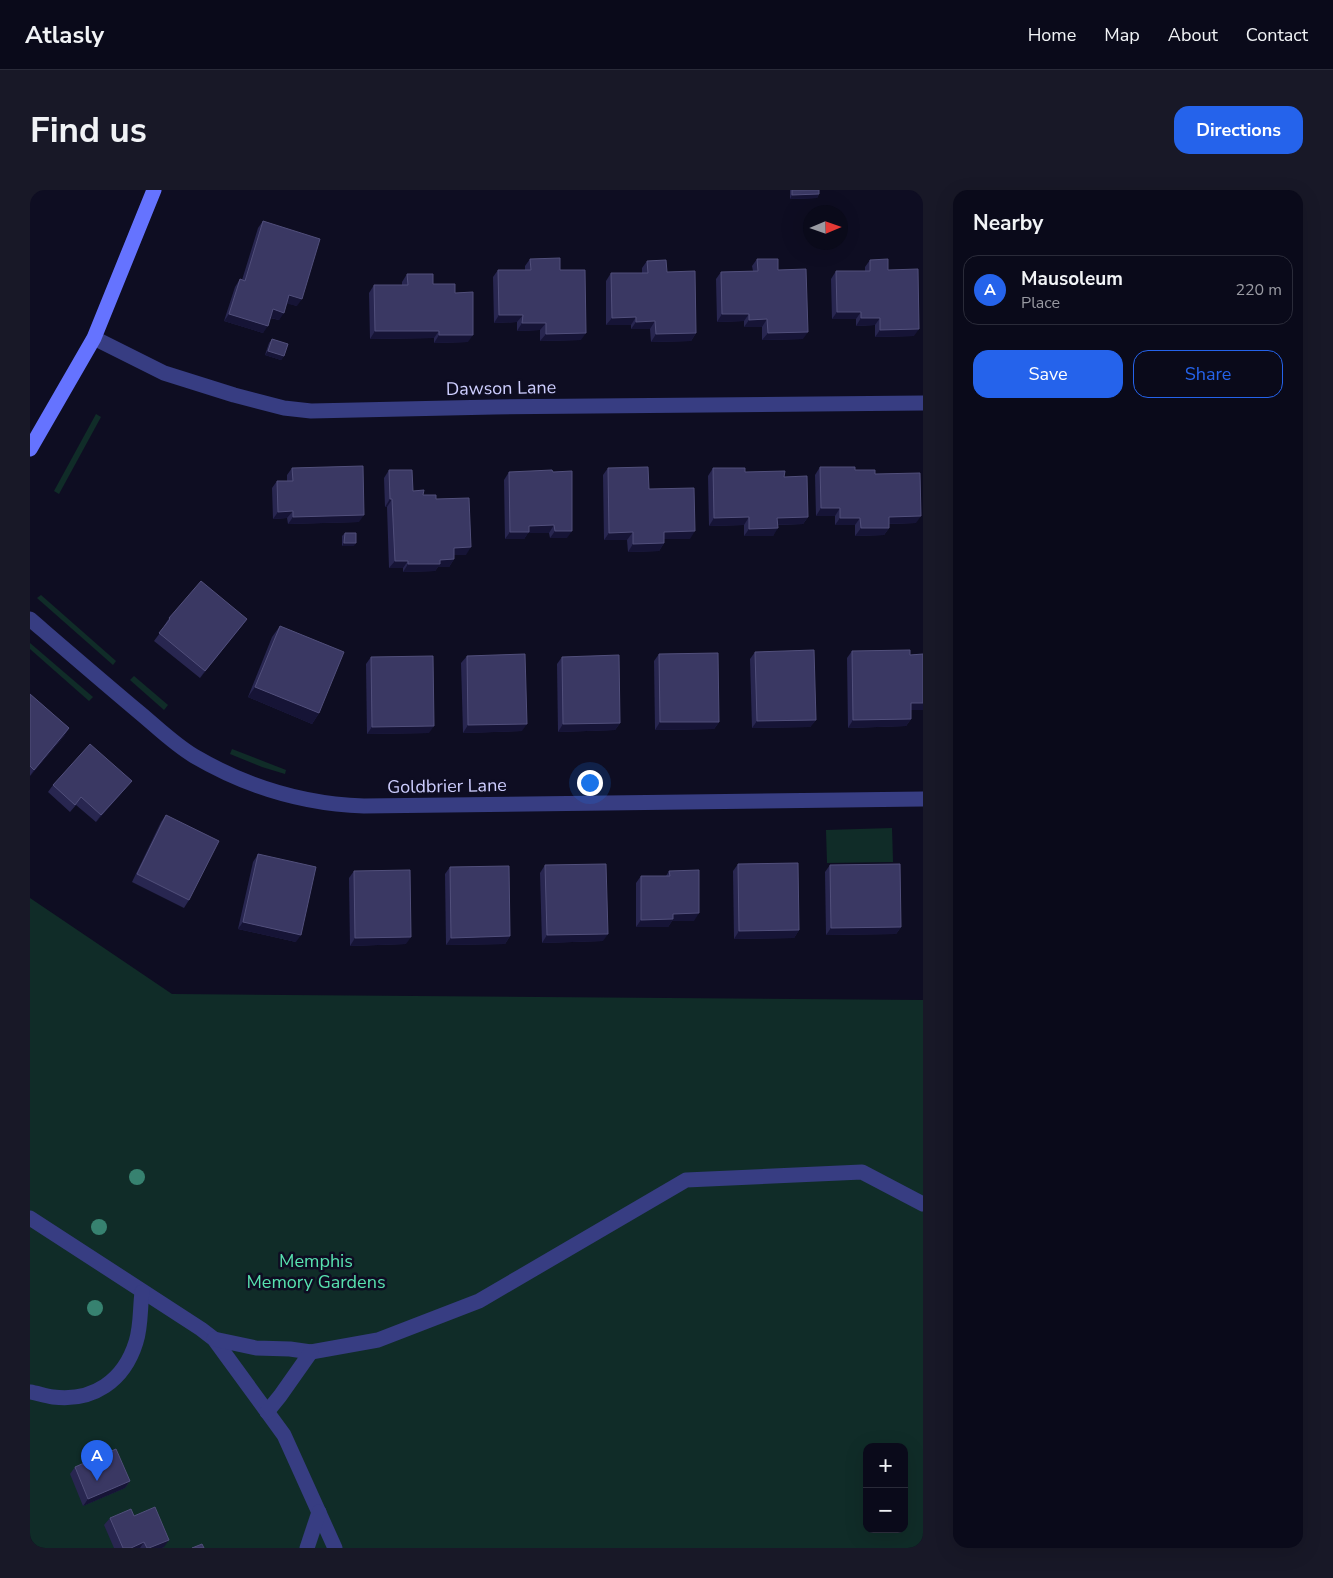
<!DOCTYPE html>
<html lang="en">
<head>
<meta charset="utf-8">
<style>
	:root { --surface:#0a0a1a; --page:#181827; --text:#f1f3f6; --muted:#999aa2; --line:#2a2b39; --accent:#2563eb }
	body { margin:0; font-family:"Nunito Sans",sans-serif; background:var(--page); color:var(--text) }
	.controls { position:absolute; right:15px; bottom:15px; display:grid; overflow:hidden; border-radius:10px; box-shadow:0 5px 20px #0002 }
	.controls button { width:45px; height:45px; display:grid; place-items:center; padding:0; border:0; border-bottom:1px solid var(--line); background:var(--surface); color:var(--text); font:25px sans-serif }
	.compass { position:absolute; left:773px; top:15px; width:45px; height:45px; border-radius:50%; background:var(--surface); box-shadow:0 5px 20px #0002; rotate:88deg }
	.you { position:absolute; left:559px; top:592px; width:18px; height:18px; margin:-12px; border:4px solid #fff; border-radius:50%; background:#1a73e8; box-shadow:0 0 0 8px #1a73e833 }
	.badge { display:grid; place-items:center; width:32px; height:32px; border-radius:50%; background:var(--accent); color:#fff; font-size:16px; font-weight:700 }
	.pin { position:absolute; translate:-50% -41px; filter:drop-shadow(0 1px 2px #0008) }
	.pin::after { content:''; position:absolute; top:26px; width:18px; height:15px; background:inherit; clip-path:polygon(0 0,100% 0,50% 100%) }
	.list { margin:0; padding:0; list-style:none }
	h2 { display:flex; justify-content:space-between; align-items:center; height:65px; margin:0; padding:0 20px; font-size:21px }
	h2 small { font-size:16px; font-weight:400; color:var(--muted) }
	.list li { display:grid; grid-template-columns:32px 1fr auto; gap:15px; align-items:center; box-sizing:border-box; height:70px; margin:0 10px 10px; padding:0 10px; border:1px solid var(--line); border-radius:15px }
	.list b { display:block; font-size:19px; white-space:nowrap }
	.list p { margin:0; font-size:16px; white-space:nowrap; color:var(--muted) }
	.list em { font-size:16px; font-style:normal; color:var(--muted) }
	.actions { display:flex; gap:10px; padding:15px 20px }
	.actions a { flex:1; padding:11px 0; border:1px solid var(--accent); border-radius:15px; text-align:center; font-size:18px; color:var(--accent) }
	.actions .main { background:var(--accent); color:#fff }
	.map { position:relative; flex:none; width:893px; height:1358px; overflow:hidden; border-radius:15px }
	header { display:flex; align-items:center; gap:30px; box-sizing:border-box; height:70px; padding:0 25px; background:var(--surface); border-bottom:1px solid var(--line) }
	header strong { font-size:24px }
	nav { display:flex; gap:28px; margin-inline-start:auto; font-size:18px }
	.intro { display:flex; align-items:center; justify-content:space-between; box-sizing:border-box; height:120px; padding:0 30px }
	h1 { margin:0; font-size:35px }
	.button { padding:12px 22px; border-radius:15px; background:var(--accent); color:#fff; font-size:18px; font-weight:700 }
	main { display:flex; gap:30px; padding:0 30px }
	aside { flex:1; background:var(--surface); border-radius:15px; box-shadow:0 5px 20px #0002 }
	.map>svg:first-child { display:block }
</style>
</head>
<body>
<header>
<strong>Atlasly</strong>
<nav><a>Home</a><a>Map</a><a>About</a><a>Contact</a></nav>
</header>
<div class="intro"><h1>Find us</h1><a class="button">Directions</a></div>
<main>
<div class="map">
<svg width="893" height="1358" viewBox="0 0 893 1358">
	<rect width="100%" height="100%" fill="#0e0d22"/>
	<g fill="#102c28" fill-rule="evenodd">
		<path d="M66,224L71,227L29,304L24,301Z"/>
		<path d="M11,405L86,471L83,475L7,408Z"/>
		<path d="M0,453L63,507L59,511L0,459Z"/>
		<path d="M104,486L138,515L134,520L100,490Z"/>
		<path d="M202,559L256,580L255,584L232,577L200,564Z"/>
		<path d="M862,638L863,672L797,673L796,640Z"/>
		<path d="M0,708L142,804L893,810V1358H0ZM837,1257H874V1339H837Z"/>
	</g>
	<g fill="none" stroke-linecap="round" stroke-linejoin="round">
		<g stroke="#373d82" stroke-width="15">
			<path d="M0,1028L171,1139L184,1149L254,1245L305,1358"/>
			<path d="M184,1149L226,1158L260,1159L281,1162L348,1150L449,1111L656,990L832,982L893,1014"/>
			<path d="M0,1202C7,1203 15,1206 23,1207C63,1212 94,1191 106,1152C111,1137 110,1118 112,1102"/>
			<path d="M237,1222L250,1206L281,1162"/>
			<path d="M277,1358L289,1322"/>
		</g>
		<g stroke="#373d82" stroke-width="15">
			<path d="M64,148L134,183L204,205L254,218L281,221L464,217L893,213"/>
			<path d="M0,429C36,460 73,492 110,523C128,538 144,554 164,566C217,597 273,614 334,616L893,609"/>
		</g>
		<path stroke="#6573ff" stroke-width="15" d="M0,259L64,148L124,0"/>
	</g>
	<g fill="#378270">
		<circle cx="107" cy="987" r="8"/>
		<circle cx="69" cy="1037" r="8"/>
		<circle cx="65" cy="1118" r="8"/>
	</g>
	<g fill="#282650">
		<path d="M760,0H789V4L787,8L760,9Z"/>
		<path d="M233,31L267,116L257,113L249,130L240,128L233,143L194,131L205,97L210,89L212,90L228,38Z"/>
		<path d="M500,69L530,80L551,150L510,151V140L487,141V132L464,133L463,87L468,80H495V76Z"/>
		<path d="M727,69L748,80L773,149L732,150V137H714V131L687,132L686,89L691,82L723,81L722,76Z"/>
		<path d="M840,70L858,80L884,146L845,147V135L826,136V129H802L801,89L806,81H835V77Z"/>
		<path d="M617,71L637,82L666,143L661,151L621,152L620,139H601V135H576V91L581,83H612V78Z"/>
		<path d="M377,84L425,103L438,152L404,153V148L340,149L339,103L344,95H372V92Z"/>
		<path d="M242,149L254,166L251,170L235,165L239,153Z"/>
		<path d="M790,277L825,280L845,284L886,333L859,334V338L854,345L825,346V335H805V326H786L785,285Z"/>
		<path d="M262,278L329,332L258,334L257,328L243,329L242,298L247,291H257V285Z"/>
		<path d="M578,278L619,299L660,349H634V353L629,361L598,362L597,350H574L573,285Z"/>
		<path d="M683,278L715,282L754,287L778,327L773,334L748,335L743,346H714V335L679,336L678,286Z"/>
		<path d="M359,280L383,301L393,305L406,309L436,365H424V369L419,377H408L405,381L373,382V378H359L357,317H355L354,288Z"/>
		<path d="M479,282L537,348H520L519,343H498L494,349H475L474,290Z"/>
		<path d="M315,343L324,356H312V346Z"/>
		<path d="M139,428L217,429L170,488L124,451L135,436H134Z"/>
		<path d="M250,436L289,523L282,534L218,507L242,447Z"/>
		<path d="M822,461L880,465L893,464V520H881V529L876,536L818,538L817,468Z"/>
		<path d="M725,462L786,530L780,537L722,538L720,469Z"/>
		<path d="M629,464L689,532L684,539L625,540L624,471Z"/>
		<path d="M437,466L492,541L433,543L431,473Z"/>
		<path d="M341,467L399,543L337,544L336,474Z"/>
		<path d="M532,467L590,533L585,540L528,542L527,474Z"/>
		<path d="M0,504L39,538L34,546L0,586Z"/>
		<path d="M23,595L96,598L66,632L46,615L40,622L18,602Z"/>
		<path d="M136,625L159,710L154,718L102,692L131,632Z"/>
		<path d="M228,664L266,752L208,739L223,672Z"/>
		<path d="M708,674L769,740L764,748L704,749L703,681Z"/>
		<path d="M515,675L573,751L512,753L510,683Z"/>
		<path d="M800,675L871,737L866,744L796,745L795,682Z"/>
		<path d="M420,677L480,746L475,754L416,755L415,684Z"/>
		<path d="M324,681L376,754L320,756L319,688Z"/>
		<path d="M639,681L664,731H642L638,737H606V693L611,686H636Z"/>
		<path d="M45,1277L100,1291L95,1298L53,1316L40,1284Z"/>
		<path d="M104,1326L134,1357L132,1358H84L74,1335L80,1328Z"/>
	</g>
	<g fill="#161436">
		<path d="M789,4L787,8L760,9L762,5Z"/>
		<path d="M259,105L272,109L267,116L254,113Z"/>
		<path d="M243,119L254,123L249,130L238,127Z"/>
		<path d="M807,122H831L826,129H802Z"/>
		<path d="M199,124L238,136L233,143L194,131Z"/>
		<path d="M692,124H719L714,131L687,132Z"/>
		<path d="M469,125H493L487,132L464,133Z"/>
		<path d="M606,127L601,135H576L582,128Z"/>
		<path d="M831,128H850L845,135L826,136Z"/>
		<path d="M737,129L732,137H714L719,130Z"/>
		<path d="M625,131L620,139H601L606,132Z"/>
		<path d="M492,133H516L510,140L487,141Z"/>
		<path d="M889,139L884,146L845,147L850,140Z"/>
		<path d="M345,141H409L404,148L340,149Z"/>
		<path d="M778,142L773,149L732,150L738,143Z"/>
		<path d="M556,143L551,150L510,151L516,144Z"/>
		<path d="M666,143L661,151L621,152L626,144Z"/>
		<path d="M409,145H443L438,152L404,153Z"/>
		<path d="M238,161L254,166L251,170L235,165Z"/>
		<path d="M360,309H362L357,317H355Z"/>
		<path d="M791,318H810L805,326H786Z"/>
		<path d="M263,321L257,328L243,329L248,322Z"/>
		<path d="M334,325L329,332L258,334L263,327Z"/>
		<path d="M891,326L886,333L854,334L859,327Z"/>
		<path d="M719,327L714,335L679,336L684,328Z"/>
		<path d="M778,327L773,334L742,335L747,328Z"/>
		<path d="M810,328H830L825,335H805Z"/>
		<path d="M524,335L519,343H498L494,349H475L480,342L499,336Z"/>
		<path d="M748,338L743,346H714L719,339Z"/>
		<path d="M831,338H859L854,345L825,346Z"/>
		<path d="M525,341H542L537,348H520Z"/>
		<path d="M665,341L660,349H629L634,342Z"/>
		<path d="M603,342L597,350H574L579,343Z"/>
		<path d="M314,353H326L324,356H312Z"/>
		<path d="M634,353L629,361L598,362L603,354Z"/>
		<path d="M441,357L436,365H418L424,358Z"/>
		<path d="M424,369L419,377H408L405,381L373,382L378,374L410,370Z"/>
		<path d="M365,371H378L373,378H359Z"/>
		<path d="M217,429L212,436L170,488L175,481Z"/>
		<path d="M225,497L289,523L282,534L218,507Z"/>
		<path d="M881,513H893V520H876Z"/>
		<path d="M881,529L876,536L818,538L823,530Z"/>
		<path d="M786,530L780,537L722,538L727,531Z"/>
		<path d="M630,532H689L684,539L625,540Z"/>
		<path d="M590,533L585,540L528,542L533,534Z"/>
		<path d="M497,534L492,541L433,543L438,535Z"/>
		<path d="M404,536L399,543L337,544L342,537Z"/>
		<path d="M39,538L34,546L0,586L4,580Z"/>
		<path d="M102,591L96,598L66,632L71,625Z"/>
		<path d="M669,723L664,731H642L638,737H606L611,730L643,724Z"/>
		<path d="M213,732L271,745L266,752L208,739Z"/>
		<path d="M871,737L866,744L796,745L801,738Z"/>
		<path d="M769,740L764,748L704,749L709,741Z"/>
		<path d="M578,744L573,751L512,753L517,745Z"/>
		<path d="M480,746L475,754L416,755L421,748Z"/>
		<path d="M381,747L376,754L320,756L325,748Z"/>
		<path d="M100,1291L95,1298L53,1316L58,1309Z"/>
		<path d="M139,1350L134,1357L132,1358H119Z"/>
		<path d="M114,1352L110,1358H101Z"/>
	</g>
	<g fill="#3a3863" stroke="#514f7b">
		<path d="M762,0H789V4L762,5Z"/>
		<path d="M233,31L290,49L272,109L259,105L254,123L243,119L238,136L199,124L210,89L215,91Z"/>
		<path d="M530,68V80H555L556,143L516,144V133H492L493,125H469L468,80H501L500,69Z"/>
		<path d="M727,69H748V80L776,79L778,142L738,143L737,129L719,130V124H692L691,82L728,81Z"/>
		<path d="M858,69V80L888,79L889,139L850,140V128H831V122H807L806,81H840V70Z"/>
		<path d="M636,70L637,82L665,81L666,143L626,144L625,131L606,132V127L582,128L581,83H618L617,71Z"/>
		<path d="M377,84H403V94H425V103L443,102V145H409V141H345L344,95H378Z"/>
		<path d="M242,149L258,154L254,166L238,161Z"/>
		<path d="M333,276L334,325L263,327V321L248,322L247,291H263L262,278Z"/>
		<path d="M618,277L619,299L664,298L665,341L634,342V353L603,354V342L579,343L578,278Z"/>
		<path d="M790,277H825V280H845V284L890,283L891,326L859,327V338H831L830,328H810V318H791Z"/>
		<path d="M683,278H715V282L755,281L754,287L777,286L778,327L747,328L748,338L719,339V327L684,328Z"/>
		<path d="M359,280H382L383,301L394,300L393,305H406V309L439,308L441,357L424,358V369L410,370V374H378V371H365L362,309H360Z"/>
		<path d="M522,280L523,282L542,281V341H525L524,335L499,336V342H480L479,282Z"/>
		<path d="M315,343H326V353H314Z"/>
		<path d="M171,391L217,429L175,481L129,443L140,429L139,428Z"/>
		<path d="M250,436L314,462L289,523L225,497Z"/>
		<path d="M784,460L786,530L727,531L725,462Z"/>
		<path d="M880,460V465L893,464V513H881V529L823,530L822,461Z"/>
		<path d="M688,463L689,532H630L629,464Z"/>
		<path d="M495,464L497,534L438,535L437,466Z"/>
		<path d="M589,465L590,533L533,534L532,467Z"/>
		<path d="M403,466L404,536L342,537L341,467Z"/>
		<path d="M0,504L39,538L4,580L0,576Z"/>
		<path d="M60,554L102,591L71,625L51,607L45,615L23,595Z"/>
		<path d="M136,625L189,651L159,710L107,684Z"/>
		<path d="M228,664L286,677L271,745L213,732Z"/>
		<path d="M768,673L769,740L709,741L708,674Z"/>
		<path d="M576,674L578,744L517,745L515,675Z"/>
		<path d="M870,674L871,737L801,738L800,675Z"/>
		<path d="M479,676L480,746L421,748L420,677Z"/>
		<path d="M380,680L381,747L325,748L324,681Z"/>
		<path d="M669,680V723L643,724V729L611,730V686H640L639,681Z"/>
		<path d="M86,1259L100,1291L58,1309L45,1277Z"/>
		<path d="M125,1317L139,1350L119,1358H117L114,1352L101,1358H93L80,1328L101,1319L104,1326Z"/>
		<path d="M172,1354L174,1358H162Z"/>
	</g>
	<g text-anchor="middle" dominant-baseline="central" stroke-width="5" stroke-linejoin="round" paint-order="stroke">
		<g font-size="18" fill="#ceceff" stroke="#0e0d22">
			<text transform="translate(471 198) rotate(-1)">Dawson Lane</text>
			<text transform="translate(417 596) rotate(-1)">Goldbrier Lane</text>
		</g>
		<g font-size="18" fill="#58e1af" stroke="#0e0d22">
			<text x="286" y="1071">Memphis<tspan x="286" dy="21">Memory Gardens</tspan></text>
		</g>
	</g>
</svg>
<div class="controls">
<button>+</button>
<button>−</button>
</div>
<svg class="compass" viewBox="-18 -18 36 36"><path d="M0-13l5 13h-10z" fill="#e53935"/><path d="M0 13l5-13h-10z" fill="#999aa2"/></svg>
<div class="you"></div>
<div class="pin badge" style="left:67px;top:1291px">A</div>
</div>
<aside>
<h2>Nearby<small></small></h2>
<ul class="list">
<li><span class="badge">A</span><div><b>Mausoleum</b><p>Place</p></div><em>220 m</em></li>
</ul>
<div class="actions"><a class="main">Save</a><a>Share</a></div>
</aside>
</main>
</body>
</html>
